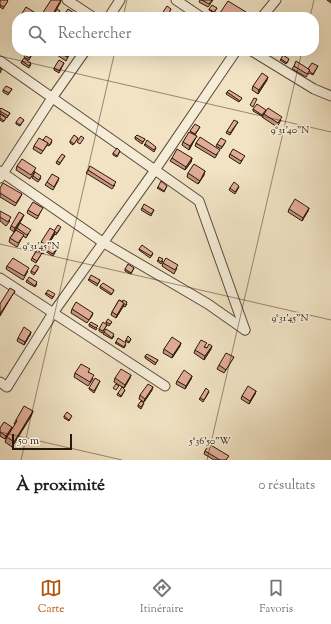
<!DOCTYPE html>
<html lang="fr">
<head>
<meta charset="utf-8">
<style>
	:root { --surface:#fff; --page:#f6f6f6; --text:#202124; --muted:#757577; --line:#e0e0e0; --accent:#b45309 }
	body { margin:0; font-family:"Sorts Mill Goudy",serif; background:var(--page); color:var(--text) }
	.scale { position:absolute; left:12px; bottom:10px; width:60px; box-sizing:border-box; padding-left:4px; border:2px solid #2a180b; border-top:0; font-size:11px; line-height:14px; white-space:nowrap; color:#2a180b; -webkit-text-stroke:3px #f6edd9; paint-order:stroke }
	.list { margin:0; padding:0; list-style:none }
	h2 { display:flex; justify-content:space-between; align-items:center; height:52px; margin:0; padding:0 16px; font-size:17px }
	h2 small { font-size:13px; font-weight:400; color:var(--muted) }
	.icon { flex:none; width:22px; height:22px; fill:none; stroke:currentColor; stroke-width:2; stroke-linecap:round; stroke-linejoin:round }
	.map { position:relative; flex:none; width:331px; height:460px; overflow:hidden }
	.search { position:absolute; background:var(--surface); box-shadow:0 4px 16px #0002; left:12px; right:12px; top:12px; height:44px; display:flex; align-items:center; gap:10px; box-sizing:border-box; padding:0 14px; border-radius:16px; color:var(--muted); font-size:15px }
	.sheet { height:108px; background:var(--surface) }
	nav { display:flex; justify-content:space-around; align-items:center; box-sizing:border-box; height:56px; border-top:1px solid var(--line); background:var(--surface); font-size:11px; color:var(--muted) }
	nav a { display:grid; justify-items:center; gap:2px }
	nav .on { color:var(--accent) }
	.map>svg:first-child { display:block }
</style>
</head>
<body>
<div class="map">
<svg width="331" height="460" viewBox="0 0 331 460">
	<rect width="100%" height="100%" fill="#f1e3c4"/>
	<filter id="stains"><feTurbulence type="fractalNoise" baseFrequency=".005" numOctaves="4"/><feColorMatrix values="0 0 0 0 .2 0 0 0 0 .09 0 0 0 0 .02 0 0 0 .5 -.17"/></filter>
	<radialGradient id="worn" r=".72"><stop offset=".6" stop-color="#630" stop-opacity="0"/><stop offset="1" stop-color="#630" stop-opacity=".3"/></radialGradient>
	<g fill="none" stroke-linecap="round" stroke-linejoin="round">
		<defs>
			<g id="minor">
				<path d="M67,0L93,17"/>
				<path d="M176,0L201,17"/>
				<path d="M109,17L120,0"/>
				<path d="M262,17L276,0"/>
				<path d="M252,51L314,89L331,96"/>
				<path d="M0,61L199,201L245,330"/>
				<path d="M0,171L104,243L208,304L245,330"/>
				<path d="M0,178L52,98L85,51"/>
				<path d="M0,278L165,386"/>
				<path d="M0,382L7,387L53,313L155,170L236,51"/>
			</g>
		</defs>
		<use href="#minor" stroke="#5c4b39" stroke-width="11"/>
		<use href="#minor" stroke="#f6edd9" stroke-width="9"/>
	</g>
	<g fill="#c29582" stroke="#2a180b">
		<path d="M0,0L7,2L3,9L0,7Z"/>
		<path d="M200,0H213L208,7L199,2Z"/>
		<path d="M327,0H331V3Z"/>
		<path d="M60,3L52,17H20L21,15L41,17L42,14Z"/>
		<path d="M217,8L214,13L209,10V9Z"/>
		<path d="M171,9L167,16L162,13L163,12Z"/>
		<path d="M66,12L80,17H71L65,14Z"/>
		<path d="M220,13L244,17H219Z"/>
		<path d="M29,51H34L29,60L24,57L25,55L28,53Z"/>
		<path d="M51,51H71L66,61Z"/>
		<path d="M281,59L288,61L286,64L280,60Z"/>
		<path d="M22,61L31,64L29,68L21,63Z"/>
		<path d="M64,63L59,73L54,70V68Z"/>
		<path d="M294,66L308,69L318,66L313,75L309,73L306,77L292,69Z"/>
		<path d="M267,80L258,94L252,90L253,86Z"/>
		<path d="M12,89L8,95L3,92V90Z"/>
		<path d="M227,92L241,99L239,102L226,94Z"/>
		<path d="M0,109L10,113L7,118L0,113Z"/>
		<path d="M253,109L265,111L262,116L253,111Z"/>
		<path d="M0,114L5,120L3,122L0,120Z"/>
		<path d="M264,114L281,120L277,127L262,117Z"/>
		<path d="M24,120L20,126L16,124V122Z"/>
		<path d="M238,122L230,135L226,133L227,131Z"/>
		<path d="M200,127L195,135V139L189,150L182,145L183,142L190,132Z"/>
		<path d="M135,137L145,139L142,144L135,139Z"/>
		<path d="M78,138L73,145L70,143V141Z"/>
		<path d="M43,140L52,142L49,146L47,145L41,154L33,149L34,146Z"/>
		<path d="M196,143L218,153L215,158L195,146Z"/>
		<path d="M225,143L221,149L216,146L217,144Z"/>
		<path d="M145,144L156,148L154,152L144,145Z"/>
		<path d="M120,151L117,157L113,155V153Z"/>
		<path d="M230,154L243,159L240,164L229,157Z"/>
		<path d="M65,156L59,165L56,163L57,161Z"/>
		<path d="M172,158H192L191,162L185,170L170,161Z"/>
		<path d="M17,166L35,171L30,179L16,170Z"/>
		<path d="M88,170L115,185L112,189L86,173Z"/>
		<path d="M188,173L204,175L198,184L187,177Z"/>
		<path d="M33,176L41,178L38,182L32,178Z"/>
		<path d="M59,178L58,181L53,190L45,185L47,182Z"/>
		<path d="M167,186L164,192L157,188L158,187Z"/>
		<path d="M239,187L235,194L229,190L230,188Z"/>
		<path d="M0,188L22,194L20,198L15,206L0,197Z"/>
		<path d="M142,208L154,210L151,216L141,210Z"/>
		<path d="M309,208L308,211L302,221L288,212L289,209Z"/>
		<path d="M28,210L41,211L37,219L27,213Z"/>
		<path d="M0,211L10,221L6,226L0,221Z"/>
		<path d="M22,219L14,232L10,229L11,226Z"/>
		<path d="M17,228L29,233L26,238L23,236L17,247L9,242L10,238Z"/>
		<path d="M60,229L56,235L55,234L46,248L40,245L41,242L54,231Z"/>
		<path d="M34,246L45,250L43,254L42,253L36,263L31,260L37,250L33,248Z"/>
		<path d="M57,249L53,256L45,251L46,250Z"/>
		<path d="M139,249L153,254L150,258L139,250Z"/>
		<path d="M158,260L163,261L161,264L157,261Z"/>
		<path d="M163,263L177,268L174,274L162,266Z"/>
		<path d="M7,266L28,271L23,280L6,269Z"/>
		<path d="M134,268L131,274L125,271V269Z"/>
		<path d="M38,269L34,275L31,273V271Z"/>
		<path d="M89,279L100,280L97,286L88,280Z"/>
		<path d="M27,280L37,284L35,287L26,282Z"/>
		<path d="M100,286L114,290L111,295L100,288Z"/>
		<path d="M46,293L54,296L52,299L45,294Z"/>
		<path d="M119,300L127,304L125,307L123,306L116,318L111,315L112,312Z"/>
		<path d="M72,309L93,313L92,316L87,323L71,313Z"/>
		<path d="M106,322H112L109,326L106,324Z"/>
		<path d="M89,324L97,328L96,330L89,326Z"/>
		<path d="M107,325L102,333L99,331V329Z"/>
		<path d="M31,332L30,335L24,345L17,341L18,338Z"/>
		<path d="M104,332L114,336L112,339L103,334Z"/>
		<path d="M131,339L129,343L125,341L126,340Z"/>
		<path d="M116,342L126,345L124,348L115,343Z"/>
		<path d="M180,346L172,358L163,353L164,349Z"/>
		<path d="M205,347L211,349L204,360L194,353L195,350Z"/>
		<path d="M145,356L158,360L155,365L145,358Z"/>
		<path d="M234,357L232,360L224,373L217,369L219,365Z"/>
		<path d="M89,372L93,379L88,386L74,377L75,373Z"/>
		<path d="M192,376L191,379L185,389L176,384L177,381Z"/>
		<path d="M115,378H130L124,388L114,382Z"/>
		<path d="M100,381L94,393L89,389V388Z"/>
		<path d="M125,390L121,397L117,395L118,393Z"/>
		<path d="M152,390L144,402L139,399L140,395Z"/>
		<path d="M256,391L255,394L249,404L241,399L242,396Z"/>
		<path d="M209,392L203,402L199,399L200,398Z"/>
		<path d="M144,403L141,409L138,407V405Z"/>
		<path d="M33,411L31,416L12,447L5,442L7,437L15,425L14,424L16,420Z"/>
		<path d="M64,416L71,417L69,421L64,418Z"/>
		<path d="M0,428L11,430L5,439L0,436Z"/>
		<path d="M205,451L227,460H214L204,454Z"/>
	</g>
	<g fill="#9e796a" stroke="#2a180b">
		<path d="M61,0L60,3L52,17H51Z"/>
		<path d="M268,77L267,80L258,94L259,90Z"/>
		<path d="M197,136L195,139L189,150L190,146Z"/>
		<path d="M192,158L191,162L185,170L186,167Z"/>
		<path d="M205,171L204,175L198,184L200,181Z"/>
		<path d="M309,208L308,211L302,221L303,218Z"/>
		<path d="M24,215L22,219L14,232L15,228Z"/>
		<path d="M55,231L54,235L46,248L47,245Z"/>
		<path d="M15,291L13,294L0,316V314Z"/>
		<path d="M124,303L123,307L116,318L117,315Z"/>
		<path d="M31,332L30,335L24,345L25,342Z"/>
		<path d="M181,343L180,346L172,358L173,355Z"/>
		<path d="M212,346L211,349L204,360L205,356Z"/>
		<path d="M131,375L130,378L124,388L125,385Z"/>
		<path d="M192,376L191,379L185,389L186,386Z"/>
		<path d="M153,387L152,390L144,402L145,399Z"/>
		<path d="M256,391L255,394L249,404L250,401Z"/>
		<path d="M33,411L31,416L12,447L14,442Z"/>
		<path d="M12,427L11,430L5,439L6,436Z"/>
	</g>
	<g fill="#e1ad97" stroke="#2a180b">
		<path d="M0,0H7L8,1L4,7L0,5Z"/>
		<path d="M51,0H61L51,17H48L42,14Z"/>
		<path d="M202,0H212L209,4Z"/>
		<path d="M228,1L246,12L243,17H227L220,13Z"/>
		<path d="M212,5L217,8L214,12L209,9Z"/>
		<path d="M167,6L171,9L168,15L163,12Z"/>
		<path d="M26,7L42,17H25L21,15Z"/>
		<path d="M57,9L60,11L56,17L53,15Z"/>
		<path d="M68,9L80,17H74L66,12Z"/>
		<path d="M29,51H34L32,54Z"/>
		<path d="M57,51H71L67,57Z"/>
		<path d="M27,52L32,55L29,58L25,55Z"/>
		<path d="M283,55L289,59L287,63L281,59Z"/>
		<path d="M24,58L31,63L29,66L22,61Z"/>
		<path d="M59,60L64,63L59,71L54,68Z"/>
		<path d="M296,61L310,70L307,74L294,66Z"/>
		<path d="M312,63L318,66L313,74L309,71L310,70L308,69Z"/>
		<path d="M0,68L2,69L0,73Z"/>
		<path d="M262,73L268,77L259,90L253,86Z"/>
		<path d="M6,86L12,89L9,93L3,90Z"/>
		<path d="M229,90L242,98L240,101L227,92Z"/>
		<path d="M254,98L257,99L253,107L250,105Z"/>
		<path d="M257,104L266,110L262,115L253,109Z"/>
		<path d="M1,108L10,113L8,116L0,111V109Z"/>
		<path d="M268,108L282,117L278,123L264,114Z"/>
		<path d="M0,114L6,118L4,121L0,118Z"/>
		<path d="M20,117L24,120L20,125L16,122Z"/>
		<path d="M234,120L238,122L230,133L227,131Z"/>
		<path d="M195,124L200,127L195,134L190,131Z"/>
		<path d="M189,132L197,136L190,146L183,142Z"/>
		<path d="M74,135L78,138L74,144L70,141Z"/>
		<path d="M137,135L145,139L143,142L135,137Z"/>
		<path d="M46,136L52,140L50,145L43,140Z"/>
		<path d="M81,136L84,138L80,144L77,142Z"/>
		<path d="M200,137L220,150L216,155L196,143Z"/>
		<path d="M39,138L48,143L43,151L34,146Z"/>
		<path d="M221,138L226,141L222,147L217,144Z"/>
		<path d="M147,140L156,147L154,150L145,144Z"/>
		<path d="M117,148L120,151L117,156L113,153Z"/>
		<path d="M177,149L192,158L186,167L172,158Z"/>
		<path d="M233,149L245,156L241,161L230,154Z"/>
		<path d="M62,154L65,156L60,163L57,161Z"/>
		<path d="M22,159L36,168L31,175L17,166Z"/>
		<path d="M194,164L205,171L200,181L188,173Z"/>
		<path d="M90,166L116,182L113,186L88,170Z"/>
		<path d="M35,172L41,176L39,180L33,176Z"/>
		<path d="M52,174L59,178L54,187L47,182Z"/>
		<path d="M161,181L167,186L164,191L158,187Z"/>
		<path d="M234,182L239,186L235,192L230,188Z"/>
		<path d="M3,183L22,194L16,203L0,193V188Z"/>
		<path d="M295,199L309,208L303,218L289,209Z"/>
		<path d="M33,202L43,208L38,216L28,210Z"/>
		<path d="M144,204L154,210L151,214L142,208Z"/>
		<path d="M0,211L11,217L8,222L0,217Z"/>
		<path d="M19,212L24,215L15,228L11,226Z"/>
		<path d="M20,223L31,230L27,235L17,228Z"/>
		<path d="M58,225L61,227L57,233L54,231Z"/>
		<path d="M50,228L55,231L47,245L41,242Z"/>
		<path d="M16,230L24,235L18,243L10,238Z"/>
		<path d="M50,243L57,248L53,254L46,250Z"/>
		<path d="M35,244L45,250L43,252L34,246Z"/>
		<path d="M142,245L153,253L151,256L139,249Z"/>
		<path d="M37,250L42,253L37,261L32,258Z"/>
		<path d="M159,257L163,259L161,262L158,260Z"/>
		<path d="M13,258L29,268L24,276L7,266Z"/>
		<path d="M166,258L178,265L175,270L163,263Z"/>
		<path d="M128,264L134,268L131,273L125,269Z"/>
		<path d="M35,265L39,267L35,273L31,271Z"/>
		<path d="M91,275L100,280L98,284L89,279Z"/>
		<path d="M29,277L37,282L35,286L27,280Z"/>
		<path d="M103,283L114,290L112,294L100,286Z"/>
		<path d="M10,288L15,291L0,314V304Z"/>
		<path d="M48,290L55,294L53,297L46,293Z"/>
		<path d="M119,300L124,303L117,315L112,312Z"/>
		<path d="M123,300L127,302L126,305L122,302Z"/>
		<path d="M76,302L93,313L89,320L72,309Z"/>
		<path d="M108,319L112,322L110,324L106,322Z"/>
		<path d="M91,322L98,326L96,328L89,324Z"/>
		<path d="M103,322L107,325L103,331L99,329Z"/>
		<path d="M24,327L31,332L25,342L18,338Z"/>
		<path d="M106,329L114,334L112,338L104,332Z"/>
		<path d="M128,336L131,339L129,342L126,340Z"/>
		<path d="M172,337L181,343L173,355L164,349Z"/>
		<path d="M118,338L126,343L124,347L116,342Z"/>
		<path d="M201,340L207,343L204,347L207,348L209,344L212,346L205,356L195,350Z"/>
		<path d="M226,353L234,357L226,370L219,365Z"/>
		<path d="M147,354L158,360L156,363L145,356Z"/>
		<path d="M81,364L90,369L88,372L94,375L90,382L75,373Z"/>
		<path d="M121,369L131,375L125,385L115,378Z"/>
		<path d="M184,370L192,376L186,386L177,381Z"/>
		<path d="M95,378L100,381L94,391L89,388Z"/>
		<path d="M116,384L119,386L116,390L113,388Z"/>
		<path d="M148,384L153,387L145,399L140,395Z"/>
		<path d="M248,386L256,391L250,401L242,396Z"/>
		<path d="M122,387L125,390L121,396L118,393Z"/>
		<path d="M206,388L209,391L204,400L200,398Z"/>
		<path d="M141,401L144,403L141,407L138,405Z"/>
		<path d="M24,406L33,411L14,442L7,437L17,421L16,420Z"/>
		<path d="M67,412L72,416L69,420L64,416Z"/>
		<path d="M4,422L12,427L6,436L0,432V428Z"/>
		<path d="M209,444L229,456L226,460H220L205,451Z"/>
	</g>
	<path fill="none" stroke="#2a180b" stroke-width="1" stroke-opacity="0.45" d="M123,17L127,0M310,17L314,0M0,56L331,132M0,244L331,320M0,432L122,460M21,460L115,51M207,460L302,51"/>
	<g font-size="10" text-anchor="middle" fill="#2a180b" stroke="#f6edd9" stroke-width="3.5" stroke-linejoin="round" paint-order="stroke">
		<text x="290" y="133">9°31'40"N</text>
		<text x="41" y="249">9°31'45"N</text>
		<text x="290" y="321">9°31'45"N</text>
		<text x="210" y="444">5°36'50"W</text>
	</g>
	<rect width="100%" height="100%" filter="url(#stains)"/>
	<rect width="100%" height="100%" fill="url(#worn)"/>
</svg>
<div class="scale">50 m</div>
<div class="search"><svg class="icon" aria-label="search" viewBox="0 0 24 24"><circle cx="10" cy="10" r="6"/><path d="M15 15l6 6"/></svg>Rechercher</div>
</div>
<section class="sheet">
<h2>À proximité<small>0 résultats</small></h2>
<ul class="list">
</ul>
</section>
<nav>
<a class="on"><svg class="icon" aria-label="map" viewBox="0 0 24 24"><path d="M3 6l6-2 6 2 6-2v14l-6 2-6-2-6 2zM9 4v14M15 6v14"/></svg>Carte</a>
<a><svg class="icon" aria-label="directions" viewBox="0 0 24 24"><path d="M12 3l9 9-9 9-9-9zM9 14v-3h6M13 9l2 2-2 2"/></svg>Itinéraire</a>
<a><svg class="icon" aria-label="saved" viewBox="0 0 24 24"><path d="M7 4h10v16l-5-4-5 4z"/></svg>Favoris</a>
</nav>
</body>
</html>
